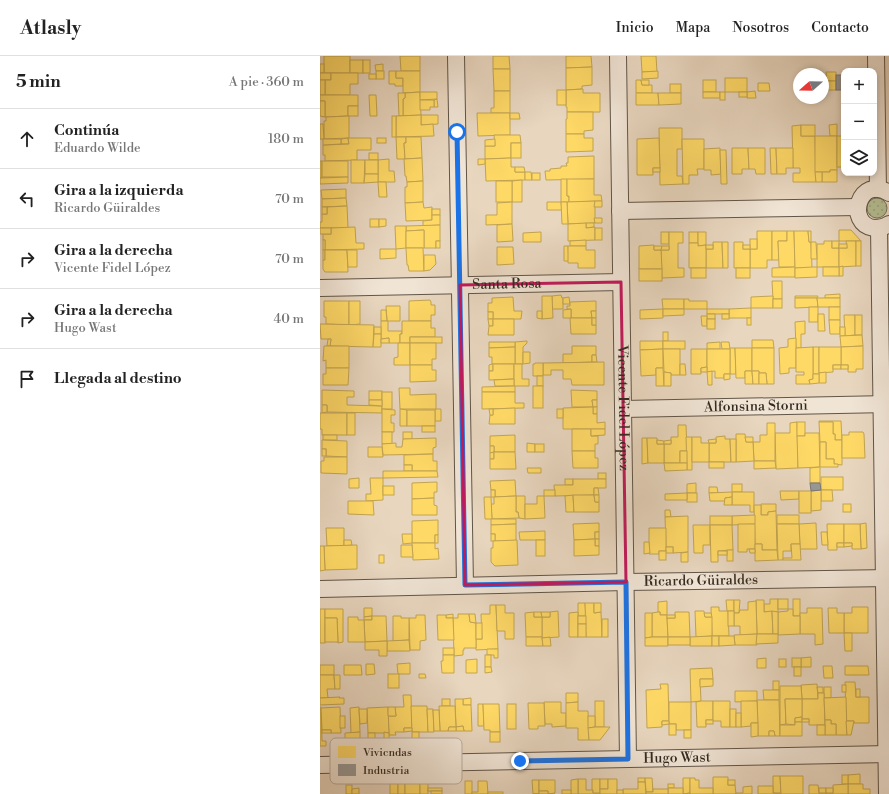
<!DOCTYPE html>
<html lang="es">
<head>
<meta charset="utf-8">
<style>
	:root { --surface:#fff; --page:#f6f6f6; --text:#222; --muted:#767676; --line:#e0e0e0 }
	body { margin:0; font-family:"Libre Bodoni",serif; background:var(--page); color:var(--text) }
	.controls { position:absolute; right:12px; top:12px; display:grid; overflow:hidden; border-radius:8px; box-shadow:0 2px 6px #0003 }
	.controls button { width:36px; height:36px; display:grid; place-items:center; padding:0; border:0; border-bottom:1px solid var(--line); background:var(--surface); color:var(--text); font:20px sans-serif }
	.compass { position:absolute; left:473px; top:12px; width:36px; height:36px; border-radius:50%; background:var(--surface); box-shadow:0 2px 6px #0003; rotate:250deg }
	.stop { position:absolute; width:12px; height:12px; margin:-9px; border:3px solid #1a73e8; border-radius:50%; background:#fff }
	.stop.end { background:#1a73e8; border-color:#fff; box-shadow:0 1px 4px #0008 }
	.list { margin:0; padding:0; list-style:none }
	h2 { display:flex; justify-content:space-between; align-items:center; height:52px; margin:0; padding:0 16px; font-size:17px }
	h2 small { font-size:13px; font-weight:400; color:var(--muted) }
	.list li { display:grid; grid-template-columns:26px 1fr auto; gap:12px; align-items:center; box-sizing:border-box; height:60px; padding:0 16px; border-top:1px solid var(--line) }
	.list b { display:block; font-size:15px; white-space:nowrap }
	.list p { margin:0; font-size:13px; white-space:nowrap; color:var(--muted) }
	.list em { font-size:13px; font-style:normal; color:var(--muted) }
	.icon { flex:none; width:22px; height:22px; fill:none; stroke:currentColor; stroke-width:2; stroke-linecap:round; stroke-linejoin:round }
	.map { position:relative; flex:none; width:569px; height:738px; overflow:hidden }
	header { display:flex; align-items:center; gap:24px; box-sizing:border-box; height:56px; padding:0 20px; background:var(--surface); border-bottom:1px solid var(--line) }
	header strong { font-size:19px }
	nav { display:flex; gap:22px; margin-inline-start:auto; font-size:14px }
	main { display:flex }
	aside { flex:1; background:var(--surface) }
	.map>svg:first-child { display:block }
</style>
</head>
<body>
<header>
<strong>Atlasly</strong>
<nav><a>Inicio</a><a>Mapa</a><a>Nosotros</a><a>Contacto</a></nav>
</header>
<main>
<aside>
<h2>5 min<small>A pie · 360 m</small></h2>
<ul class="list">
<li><svg class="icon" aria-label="ahead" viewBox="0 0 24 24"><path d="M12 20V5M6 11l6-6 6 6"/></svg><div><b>Continúa</b><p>Eduardo Wilde</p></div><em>180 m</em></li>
<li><svg class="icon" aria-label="left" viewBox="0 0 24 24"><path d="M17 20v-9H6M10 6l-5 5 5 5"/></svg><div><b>Gira a la izquierda</b><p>Ricardo Güiraldes</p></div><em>70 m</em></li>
<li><svg class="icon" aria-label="right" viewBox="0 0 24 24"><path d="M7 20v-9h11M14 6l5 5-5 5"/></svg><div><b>Gira a la derecha</b><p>Vicente Fidel López</p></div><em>70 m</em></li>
<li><svg class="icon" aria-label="right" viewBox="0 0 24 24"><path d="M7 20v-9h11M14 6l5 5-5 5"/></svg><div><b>Gira a la derecha</b><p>Hugo Wast</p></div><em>40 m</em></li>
<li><svg class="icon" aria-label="arrive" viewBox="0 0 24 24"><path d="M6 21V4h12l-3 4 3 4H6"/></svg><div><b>Llegada al destino</b></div></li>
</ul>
</aside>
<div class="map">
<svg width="569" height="738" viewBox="0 0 569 738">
	<defs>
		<pattern id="grass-dots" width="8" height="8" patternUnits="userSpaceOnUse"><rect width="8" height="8" fill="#b4be93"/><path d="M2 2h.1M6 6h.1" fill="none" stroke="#9ba37e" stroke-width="1.8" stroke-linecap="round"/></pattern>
	</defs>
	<rect width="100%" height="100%" fill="#e8d6bf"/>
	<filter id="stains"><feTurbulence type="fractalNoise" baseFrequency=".005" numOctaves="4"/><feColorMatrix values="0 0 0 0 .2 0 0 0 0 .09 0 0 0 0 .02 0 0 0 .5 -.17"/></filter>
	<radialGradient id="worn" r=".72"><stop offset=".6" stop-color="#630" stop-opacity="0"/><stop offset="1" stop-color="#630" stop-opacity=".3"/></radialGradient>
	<circle fill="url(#grass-dots)" stroke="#74745a" cx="557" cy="152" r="10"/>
	<g fill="#ffd966" stroke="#c2a451">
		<rect x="4" y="0" width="26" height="17"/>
		<path d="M80,0H100V15H81Z"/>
		<path d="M173,0H189L190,13H173Z"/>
		<path d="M246,0H271L272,11L246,12Z"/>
		<path d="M321,0H336L337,16H322Z"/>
		<rect x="30" y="4" width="13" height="13"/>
		<rect x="43" y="4" width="7" height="13"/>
		<rect x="0" y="8" width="4" height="9"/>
		<path d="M63,8V15H56L55,9Z"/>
		<path d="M272,11V29L262,30V33L246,34V12Z"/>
		<path d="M173,13H190V35H174Z"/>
		<rect x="56" y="15" width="8" height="8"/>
		<path d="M69,15H76V22H83V30H75V28H69Z"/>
		<path d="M76,15H100V36L83,37V22H76Z"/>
		<path d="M338,15V22L322,23V16Z"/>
		<path d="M506,16H516V25H507Z"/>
		<rect x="0" y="17" width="11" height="7"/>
		<path d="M11,17H38V28H30V39H5V24H11Z"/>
		<rect x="49" y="18" width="7" height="5"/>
		<rect x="405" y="22" width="22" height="14"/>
		<rect x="0" y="24" width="5" height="15"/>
		<path d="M316,24H321L322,29H332V37H316Z"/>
		<path d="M321,24H329V29H322Z"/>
		<rect x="383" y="24" width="13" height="12"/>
		<rect x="507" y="25" width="9" height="9"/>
		<path d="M438,27H449L450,35H438Z"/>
		<rect x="350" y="28" width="11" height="9"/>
		<path d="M263,33V37H280V56H247V51H246V34Z"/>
		<rect x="237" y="34" width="9" height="15"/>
		<path d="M174,35H190V57H171V52H174Z"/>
		<path d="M435,35L436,42H427V36Z"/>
		<path d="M100,36L101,59L83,60V43L85,42V37Z"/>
		<path d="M100,36H117V43L100,44Z"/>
		<rect x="383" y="36" width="17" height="6"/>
		<rect x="400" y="36" width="5" height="8"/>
		<rect x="419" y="36" width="8" height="5"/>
		<path d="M78,37H85V42L83,43V60H79Z"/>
		<path d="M316,37H338L339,49H316Z"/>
		<path d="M338,37H361V48L339,49Z"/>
		<path d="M0,39H38V50H28V60L5,61V45H0Z"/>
		<path d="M49,39H56L57,60H50Z"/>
		<path d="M117,43L118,51H114V44Z"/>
		<path d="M100,44H114V51H110V54H100Z"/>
		<path d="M0,45H5V61L0,60Z"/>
		<rect x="28" y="50" width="10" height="10"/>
		<path d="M247,56H273V74L264,75V78H246V63H247Z"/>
		<path d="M157,57H190V79L158,80Z"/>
		<path d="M190,57H199L200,63H190Z"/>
		<path d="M101,59H118V68L101,69Z"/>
		<path d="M101,59V69L113,68L114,80L76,81V60Z"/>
		<path d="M29,60V82L4,83V65H6V61Z"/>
		<rect x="72" y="60" width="4" height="21"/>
		<path d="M0,68H3L4,83H0Z"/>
		<path d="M517,68V80H510L509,69Z"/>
		<path d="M481,69V80H495L496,126H473V117H480V112H473L472,70Z"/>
		<rect x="481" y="69" width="14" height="11"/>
		<path d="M339,72H362V93H357V120H362L363,128L340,129Z"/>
		<path d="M246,78H264V82H273V95L246,96Z"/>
		<path d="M174,79H200L201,87H191V102L165,103V90H175Z"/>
		<path d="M495,80H517V114H510V116H495Z"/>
		<rect x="517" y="80" width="7" height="31"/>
		<path d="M76,81H86V87H84L85,103H77Z"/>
		<path d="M86,81H101L102,102L85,103L84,87H86Z"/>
		<path d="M28,82L29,88H21V83Z"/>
		<path d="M28,82H51V94H37V104L5,105V99H3V89L29,88Z"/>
		<rect x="57" y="82" width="9" height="5"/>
		<path d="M339,82L340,112H333V119H317V83Z"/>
		<path d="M3,83H21V88L3,89Z"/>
		<path d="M175,83V90H165V84Z"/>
		<path d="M362,83H384V113H377L378,119H369V128H363Z"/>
		<rect x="191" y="87" width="10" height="15"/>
		<path d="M400,92L401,118L391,119V114H384V93Z"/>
		<path d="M412,92H428L429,113H422V118H412Z"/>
		<path d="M428,92H445V118H436L435,113H429Z"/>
		<path d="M450,92H456L457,118H451Z"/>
		<path d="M456,92H473V112H466V118H457Z"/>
		<path d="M400,94H406L407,128H401Z"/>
		<rect x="49" y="97" width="9" height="7"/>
		<path d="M274,100V123L226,124L225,115H230V113L241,112V110H247L246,107H248V101Z"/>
		<path d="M102,102L103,125L87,126L86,120H85L84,103Z"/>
		<path d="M191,102V111H195V116H205V124L166,125L165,103Z"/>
		<path d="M69,103V115H74L75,126H58V104Z"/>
		<path d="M158,103H165V108L158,109Z"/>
		<path d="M31,104H45L44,127H31Z"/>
		<rect x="45" y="104" width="13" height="14"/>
		<path d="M0,105H2V121L0,122Z"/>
		<rect x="2" y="105" width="26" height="16"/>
		<path d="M195,111H204L205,116H195Z"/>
		<rect x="333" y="112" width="7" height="4"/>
		<path d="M510,114H517V126H502V116H510Z"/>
		<path d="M205,116H211L212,124H205Z"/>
		<path d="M495,116H502V126H496Z"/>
		<rect x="212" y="117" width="8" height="7"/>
		<path d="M45,118H58V126L44,127Z"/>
		<path d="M28,121V127L0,128V122Z"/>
		<path d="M241,123H247V140H249V146H241Z"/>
		<path d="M247,123H274V139H281L282,145L249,146V140H247Z"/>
		<path d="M202,124V146H192V125Z"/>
		<path d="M103,125V146L85,147V131H87V126Z"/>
		<rect x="176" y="125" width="16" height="21"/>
		<path d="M58,126H66L67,141H59Z"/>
		<path d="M26,133V142L2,143L1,134Z"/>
		<path d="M26,142L27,150L2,151V143Z"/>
		<path d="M275,145V167L248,168L247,146Z"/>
		<path d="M275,145H282V151H274Z"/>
		<path d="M103,146L104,152L112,151V164L86,165L85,147Z"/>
		<path d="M192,146V168L166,169V159H177V147Z"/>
		<path d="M227,146H241L242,154H227Z"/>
		<path d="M241,146H247L248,168H242Z"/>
		<path d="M27,150L28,172H0V166H2V158H7V151Z"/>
		<rect x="2" y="151" width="5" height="7"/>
		<rect x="112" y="153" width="8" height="6"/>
		<path d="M112,159H120V169L103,170V165L112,164Z"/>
		<path d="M274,162H282V167H275Z"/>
		<rect x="50" y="163" width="9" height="8"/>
		<path d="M59,163H66V170L59,171Z"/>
		<path d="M266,167H274V171L266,172Z"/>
		<path d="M266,167V172L275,171V184L248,185V168Z"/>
		<path d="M192,168L193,185L177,186V169Z"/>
		<path d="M120,169V185H116V192H104V174L86,175V170Z"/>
		<path d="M75,170H86V192L76,193Z"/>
		<path d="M35,171L36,187H44V193L5,194V184H3V178H11V172Z"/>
		<rect x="0" y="172" width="11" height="6"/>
		<rect x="275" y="172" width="7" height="12"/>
		<path d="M104,174V192H86V175Z"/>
		<path d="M519,174H531L541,185H519Z"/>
		<path d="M437,175H452V204H447V212H430V193H437Z"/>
		<path d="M452,175H467V185H458L459,204H452Z"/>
		<path d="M467,175H474L475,211H459L458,185H467Z"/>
		<path d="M474,175H488L489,186H491L492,212H475Z"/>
		<path d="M488,175H491V186H489Z"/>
		<path d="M221,176V186H203V177Z"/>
		<rect x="341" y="176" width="8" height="12"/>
		<path d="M349,176H363V187H358V212H364V221L342,222L341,194H349Z"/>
		<rect x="369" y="176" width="9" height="11"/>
		<path d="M378,176H386V189L378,190Z"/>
		<rect x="430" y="183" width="7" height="10"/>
		<rect x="3" y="184" width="2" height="10"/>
		<path d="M266,184V190H250V185Z"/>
		<rect x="116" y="185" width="4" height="7"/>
		<path d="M504,185H512V192H519V211H497V188H504Z"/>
		<rect x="512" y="185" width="7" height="7"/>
		<path d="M526,185H536V210L519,211V192H527Z"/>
		<rect x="536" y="185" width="5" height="25"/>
		<path d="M393,186H402L403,212H386V193H393Z"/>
		<path d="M402,186H408V212H403Z"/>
		<path d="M414,186H423V193H430V212H414Z"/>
		<path d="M491,186H496L497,203H491Z"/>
		<path d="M369,187H378V190L386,189V212H369Z"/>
		<rect x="519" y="188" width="8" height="4"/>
		<path d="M334,189V194H341L342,213H319V190Z"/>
		<rect x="386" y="189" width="7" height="4"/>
		<rect x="423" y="189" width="7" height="4"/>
		<path d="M244,190H248L249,205H244Z"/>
		<path d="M248,190H266V194H275V212H258V207H248Z"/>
		<path d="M334,190H342L341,194H334Z"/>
		<path d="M342,190H349V194H341Z"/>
		<path d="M177,191H193L194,208L177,209Z"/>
		<path d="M86,192H103L104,215H89L88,209H87Z"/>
		<path d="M60,193H76V202L60,203Z"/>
		<rect x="3" y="194" width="2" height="10"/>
		<path d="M5,194H27L28,216H5L3,213V204H5Z"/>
		<path d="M27,194H37V211H28Z"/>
		<path d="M104,199H115L116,208L110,214L104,215Z"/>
		<path d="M523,210V220H519V211Z"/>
		<path d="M475,211V221H452V212Z"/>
		<path d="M492,211H497V221L475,222V212Z"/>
		<rect x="503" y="211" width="16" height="9"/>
		<rect x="371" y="212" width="15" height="10"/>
		<rect x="416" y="212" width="14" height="10"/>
		<rect x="319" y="213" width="23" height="12"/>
		<path d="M452,225H462V243H453Z"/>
		<path d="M520,238V242H505V239Z"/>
		<path d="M241,239L242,242H243V253H232V240Z"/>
		<path d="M222,240H232L233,262L222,263Z"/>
		<path d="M453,240V252H431V241Z"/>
		<path d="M475,240H498L497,242H475Z"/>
		<path d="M193,241L194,255H202L201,263H173V256H168V247H172V242Z"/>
		<path d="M249,241L250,248H243V242Z"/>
		<path d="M475,242H497L498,251L475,252Z"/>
		<path d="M497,242H520V251H498Z"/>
		<path d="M342,243H364V253H343Z"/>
		<path d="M364,243H369V245H387V253H364Z"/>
		<rect x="453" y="243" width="9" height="9"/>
		<path d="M110,244L111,246V249H115V259H111V265H89V245Z"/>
		<path d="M4,245H29V269L6,268V261H4Z"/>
		<path d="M29,245H40V268L29,269Z"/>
		<path d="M276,245V255H271L272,262H251V253H247V250H250V246Z"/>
		<path d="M66,250H80V265H67Z"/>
		<rect x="489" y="251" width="9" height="15"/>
		<rect x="509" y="251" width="11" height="13"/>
		<path d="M431,252V262H409V253Z"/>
		<path d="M251,253V262H243V254Z"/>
		<path d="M343,253V262L320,263V254Z"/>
		<path d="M343,253H364V259L343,260Z"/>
		<rect x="387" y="253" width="22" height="5"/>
		<path d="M61,254H66L67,265H61Z"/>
		<path d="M217,255H222V263L217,262Z"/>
		<path d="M271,255H276V262H272Z"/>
		<rect x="168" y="256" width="5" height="7"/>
		<rect x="387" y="258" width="8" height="5"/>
		<rect x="402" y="258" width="7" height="5"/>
		<path d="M498,258H504L505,275H498Z"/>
		<path d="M524,259H535V279L525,280Z"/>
		<rect x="535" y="259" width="7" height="20"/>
		<path d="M381,260H387V270H382Z"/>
		<path d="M250,262H272V269H276V278H251Z"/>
		<rect x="272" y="262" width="4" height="7"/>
		<rect x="427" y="262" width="4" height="7"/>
		<path d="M168,263H173V270H169Z"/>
		<path d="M173,263H194V279H168L169,270H173Z"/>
		<rect x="387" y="263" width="8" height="10"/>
		<path d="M509,264H520V278H510Z"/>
		<path d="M61,265H68V275H82V278H80V287H69V282L61,283Z"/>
		<path d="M82,265H111V272H115V281H90V287H80V278H82Z"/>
		<path d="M485,265V278H481V292H476L475,266Z"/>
		<path d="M0,268L54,269L53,291L10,290L11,283H1Z"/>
		<rect x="54" y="271" width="7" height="7"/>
		<rect x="520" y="271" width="5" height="9"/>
		<rect x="343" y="276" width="5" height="9"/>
		<path d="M54,278H61V291H53Z"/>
		<path d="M542,279L543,290L521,291L520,280Z"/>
		<rect x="90" y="281" width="32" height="6"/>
		<path d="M69,282V287H61V283Z"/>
		<path d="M476,282V312H469V317L460,318L459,292L468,291V283Z"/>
		<path d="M8,283H11L10,290H7Z"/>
		<path d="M432,284H453L454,292H432Z"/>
		<path d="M207,285V287L203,291V308H195V286Z"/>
		<path d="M320,285H343V293L320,294Z"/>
		<rect x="343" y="285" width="22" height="8"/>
		<path d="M169,286H195V291L169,292Z"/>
		<path d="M400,286V293H387V287Z"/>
		<path d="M401,286H409L410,293H402Z"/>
		<path d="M78,287H90V309H74V302L78,301Z"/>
		<path d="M90,287H116V303H112V309H90Z"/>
		<path d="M4,290H29V312H6V304L3,305Z"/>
		<path d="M252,290H276V299H272V306L243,307V298H252Z"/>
		<path d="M543,290V313H536V316H528V309H521V291Z"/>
		<path d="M195,291V308H172V301H169V292Z"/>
		<rect x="493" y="291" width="6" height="27"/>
		<path d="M493,291V323L489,324L490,328H476V319H484V316H476V292Z"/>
		<path d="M499,291H521V309H513V316L499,317Z"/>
		<path d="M410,292H415L416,318H410Z"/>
		<path d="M415,292H432V315H425V322H416Z"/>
		<path d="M432,292H454V328H447L446,317H439V315H432Z"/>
		<path d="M343,293V312H336V319L321,320L320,294Z"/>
		<path d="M343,293H360V319H351V317L344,316Z"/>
		<path d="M371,293H387V311L381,312V318H371Z"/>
		<path d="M387,293H410V318H404V322H395V315L387,316Z"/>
		<path d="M203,296H210V307L203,308Z"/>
		<path d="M272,299H276L277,306H272Z"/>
		<path d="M284,306V329H252L251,323H243V314H231V319H223V307Z"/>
		<path d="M215,307H223V320H213V308H215Z"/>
		<path d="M172,308H173V315H169V309Z"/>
		<path d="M173,308H194V323L169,324V315H173Z"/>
		<path d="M194,308H202V323H209V330H194Z"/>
		<path d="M360,308H365L366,319H360Z"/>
		<path d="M90,309H112V314H116V325L90,326Z"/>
		<rect x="513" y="309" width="8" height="4"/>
		<rect x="521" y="309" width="7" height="4"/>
		<path d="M387,311V316H381V312Z"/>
		<path d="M6,312H29L28,329H3V318H6Z"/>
		<path d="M336,312H343L344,330H336Z"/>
		<path d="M392,315V329H388L387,316Z"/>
		<path d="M425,315H432L433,328H425Z"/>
		<path d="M432,315H439V328H433Z"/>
		<path d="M344,316L351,317V330H344Z"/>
		<path d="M506,316V327H499V317Z"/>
		<path d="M439,317H446L447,328H439Z"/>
		<path d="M404,318H410V323L404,324Z"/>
		<path d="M493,318H499V327L490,328L489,324L493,323Z"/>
		<rect x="217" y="320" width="6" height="10"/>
		<path d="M194,323V330H175L174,324Z"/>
		<path d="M195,330V336H162V331Z"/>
		<rect x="213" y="330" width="10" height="22"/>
		<path d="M79,332H90V339L116,338V353H80Z"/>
		<path d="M2,334L34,335V341H27V349L62,350V357L7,356V349H2Z"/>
		<path d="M251,334L277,335V344H272L273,351H252Z"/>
		<rect x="49" y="335" width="13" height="9"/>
		<rect x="62" y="336" width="10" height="17"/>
		<path d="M162,336H195V347H204V352L162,353Z"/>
		<path d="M49,344H62V350L49,349Z"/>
		<path d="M272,344H277V351H273Z"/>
		<path d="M2,349H7V356L2,357Z"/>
		<rect x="273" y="351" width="4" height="7"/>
		<path d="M273,351V358H277V367L285,366V373H243V352Z"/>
		<path d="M195,352V368H169L170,359H173V353Z"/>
		<path d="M62,353L75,354V359H71V367H74V376H62Z"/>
		<path d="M80,353L87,354V370H80Z"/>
		<path d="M116,353H121V365H115V354Z"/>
		<path d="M169,353H173V359H170Z"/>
		<rect x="237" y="353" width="6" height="9"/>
		<rect x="87" y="354" width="28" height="16"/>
		<path d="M0,357H27V379H2V373H0Z"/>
		<rect x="27" y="357" width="8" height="22"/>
		<path d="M499,365H521L522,384H515V378H513V366H499Z"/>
		<path d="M477,366L478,412L456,413L455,377H470V367Z"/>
		<rect x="477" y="366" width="8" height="14"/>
		<path d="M499,366H513V378H515V384H522V409L514,408V403H506V386H500Z"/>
		<path d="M447,367H455V405H434L433,386H440V379H447Z"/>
		<path d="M358,369H366L367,395H360V407H344V388H351V381H358Z"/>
		<rect x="102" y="370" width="13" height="6"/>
		<path d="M252,373H271V380H278V388H275V395H252Z"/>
		<path d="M271,373H285V379L271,380Z"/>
		<rect x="62" y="376" width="10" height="12"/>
		<rect x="83" y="376" width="9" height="7"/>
		<path d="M529,376H543L544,378L545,402H522V379H529Z"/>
		<path d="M485,377H499L500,411L478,412L477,380H485Z"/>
		<path d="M416,378H425L426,386H433L434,405L416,406Z"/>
		<rect x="3" y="379" width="14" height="5"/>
		<path d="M195,379V396H174V390H170V380Z"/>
		<path d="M405,380V383H410L411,406H389V387H396V381Z"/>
		<path d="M366,381H372V414H367Z"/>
		<path d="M372,381H381V387H389V406H372Z"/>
		<path d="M425,381H433V386H426Z"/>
		<path d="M116,382V391L113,392V398L63,399L62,388L76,387V391H82L83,383Z"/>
		<path d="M322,382H327L328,407L322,408Z"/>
		<path d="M327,382H337V388H344V407H328Z"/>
		<path d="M396,383V387H389L388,384Z"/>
		<path d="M410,383H416V406H411Z"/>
		<path d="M2,384L27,385V401L6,400V393H2Z"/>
		<path d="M337,384L344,385V388H337Z"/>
		<path d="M351,384V388H344V385Z"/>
		<path d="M500,386H506V403H514V408H518V411H500Z"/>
		<path d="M207,387L215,388V396H207Z"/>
		<rect x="215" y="388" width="9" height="8"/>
		<path d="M170,390H174V396L170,397Z"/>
		<path d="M48,391H62L63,401H48Z"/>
		<rect x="2" y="393" width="4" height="7"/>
		<path d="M252,395H275V402H278V412H253Z"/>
		<rect x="360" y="395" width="7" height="12"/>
		<path d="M174,396V403H170V397Z"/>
		<path d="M174,396H195L196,413H170V403H174Z"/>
		<path d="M113,398V405H117V415H92V409H84V399Z"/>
		<path d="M4,401H27V418L1,417V405H4Z"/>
		<path d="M434,405H455L456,412L434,413Z"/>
		<rect x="389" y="406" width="15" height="6"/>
		<path d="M344,407H367V414L345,415Z"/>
		<rect x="84" y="409" width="8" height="6"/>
		<path d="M500,411V427H490V412Z"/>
		<path d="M207,412H221V417H208Z"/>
		<path d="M63,415H117L118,421L63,422Z"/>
		<rect x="278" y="417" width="8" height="6"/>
		<rect x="501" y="421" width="22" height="13"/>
		<path d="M39,422V432H29V423Z"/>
		<path d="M50,422H63V444L46,445V438H51Z"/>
		<rect x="245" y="423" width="8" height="6"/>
		<path d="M253,423H286V432H274V439L235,440L234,429H253Z"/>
		<path d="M195,424L196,440L175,441V434H171L170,425Z"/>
		<path d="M117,426V436H114V442L92,443V427Z"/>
		<path d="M376,427V437H367V428Z"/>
		<rect x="412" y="428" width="10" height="8"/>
		<rect x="63" y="430" width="11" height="9"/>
		<path d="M389,431H397L398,437H389Z"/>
		<path d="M274,432H278L279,439H274Z"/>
		<rect x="171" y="434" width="4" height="7"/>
		<rect x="224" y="434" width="11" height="6"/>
		<path d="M501,434H512L513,445H501Z"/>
		<path d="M501,434V454L491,455V435Z"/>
		<path d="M460,435H479V443L461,444Z"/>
		<rect x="479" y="435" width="12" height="22"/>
		<path d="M412,436H434V456H430V449H412Z"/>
		<path d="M412,436V441L405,442V445H390L389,437Z"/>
		<rect x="367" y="437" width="10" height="9"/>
		<path d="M367,437V444H345V438Z"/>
		<path d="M253,439L254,456H246L245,440Z"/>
		<path d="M253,439H274L275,446H279V456H254Z"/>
		<path d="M274,439H279V446H275Z"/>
		<path d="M196,440H205V463L199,462L198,456H196Z"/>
		<path d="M196,440V456H198L199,462L172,463L171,448H174V441Z"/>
		<path d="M217,440H224L225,462L205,463V448H217Z"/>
		<path d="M164,441H171L172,463H165Z"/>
		<path d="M412,441V449H404L405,442Z"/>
		<path d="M114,442V449L117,450V459H92V443Z"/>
		<path d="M28,445H53L54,459L28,458Z"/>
		<path d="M441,448H456V455L448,456V459H441Z"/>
		<rect x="523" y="448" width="8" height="8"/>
		<path d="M434,449H441V459H448V456L456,455L457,494H442V488H435Z"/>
		<path d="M345,454H350L351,461H345Z"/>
		<path d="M435,459V468L412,469V460Z"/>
		<rect x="457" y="459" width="22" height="9"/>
		<path d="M368,460V496L353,497V491H346L345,461Z"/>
		<rect x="390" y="460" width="22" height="9"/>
		<path d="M171,463H196V468L171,469Z"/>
		<path d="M118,464V479H115V487H92V465Z"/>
		<path d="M279,467V476H275V483L254,484L253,468Z"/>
		<path d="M496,467L497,493H480L479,468Z"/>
		<path d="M546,467L547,492L541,493L540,468Z"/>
		<path d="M196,468V485H175V478H171V469Z"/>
		<path d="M418,468H435V493H427V496H418Z"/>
		<path d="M457,468H479L480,488H471V495H463V504H458Z"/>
		<path d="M507,468H524V487H517V494H508Z"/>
		<path d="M524,468H540L541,493H532V487H524Z"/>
		<path d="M373,469H390V489H383V497H374Z"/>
		<path d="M390,469H412L413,494L398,495V506H391Z"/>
		<path d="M6,472H24V490H7Z"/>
		<path d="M329,472H346V495H339V498H329Z"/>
		<path d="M225,475V484H200L199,476Z"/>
		<rect x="275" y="476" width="4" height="7"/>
		<path d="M501,476H507L508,489H502Z"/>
		<path d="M82,478H92V487L83,488Z"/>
		<rect x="171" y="478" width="4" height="7"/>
		<rect x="115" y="479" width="3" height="8"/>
		<rect x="275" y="483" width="4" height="7"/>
		<path d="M275,483V490H279V499L254,500V484Z"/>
		<path d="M24,484H31L32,489L24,490Z"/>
		<path d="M197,484L198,509L175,510L171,506V492H173V485Z"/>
		<rect x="216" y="484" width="9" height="16"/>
		<path d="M324,486H329L330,497L324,498Z"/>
		<path d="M92,487H115V493L118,492L119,503L93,504Z"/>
		<rect x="517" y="487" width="7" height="4"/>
		<path d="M524,487H532V490L524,491Z"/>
		<path d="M435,488H442V494H457L458,504L435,505Z"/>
		<path d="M471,488H480L481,504H463V502H472Z"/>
		<path d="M37,489V513L5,514L4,490Z"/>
		<path d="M81,489H92L93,501H81Z"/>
		<path d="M0,490H4L5,514L0,515Z"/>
		<rect x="346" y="491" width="7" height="6"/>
		<path d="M429,493H435V497H430Z"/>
		<rect x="407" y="494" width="6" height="11"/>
		<rect x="339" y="495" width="7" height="9"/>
		<rect x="398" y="495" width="9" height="4"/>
		<path d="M368,496V506H361V497Z"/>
		<rect x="59" y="499" width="5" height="8"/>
		<path d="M450,543H458V556H444V548H450Z"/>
		<rect x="458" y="543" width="10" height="10"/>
		<rect x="473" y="543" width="7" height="17"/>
		<path d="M406,544H414V555H407Z"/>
		<path d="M414,544H420L419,557H414Z"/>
		<path d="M436,544H444V556L452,555L453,578H437Z"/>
		<path d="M347,545V559H340V556H338V546Z"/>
		<path d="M436,545L437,578L420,579V570H414V557H419L420,554H428V546Z"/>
		<path d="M258,547H265L266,560H258Z"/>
		<path d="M265,547H274V557L281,556L282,581H266Z"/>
		<path d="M274,547H281V556L274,557Z"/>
		<path d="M170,549H176L178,593L156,594V583H162L161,558H170Z"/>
		<path d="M176,549H185V557H194V583H185V575H177Z"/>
		<path d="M391,551H399V555H408L409,580H392Z"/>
		<path d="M532,551H548V577H524V557H532Z"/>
		<path d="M44,552H52V560L44,561Z"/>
		<path d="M487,552H502L503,588L495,589V578H480V557H487Z"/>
		<path d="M508,552H517V557H524V577H509Z"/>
		<rect x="0" y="553" width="5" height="34"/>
		<path d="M5,553H23V586L18,587L17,562H5Z"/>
		<path d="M468,553H473V560H480V578L458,579V556L468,555Z"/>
		<path d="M238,555L239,581L222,582V561H230V556Z"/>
		<path d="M375,555H384L385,561H392V580L376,581Z"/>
		<rect x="408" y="555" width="6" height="15"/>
		<path d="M452,555L458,556V578H453Z"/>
		<path d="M214,556V561H222V581H206L205,557Z"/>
		<path d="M214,556H221L222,561H214Z"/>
		<path d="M221,556H230V561H222Z"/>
		<path d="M258,556V581H249V557Z"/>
		<path d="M338,556H340V559H347L348,581H332V557Z"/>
		<path d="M355,556H369L370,581H348L347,562H355Z"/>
		<path d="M325,557H332V581L325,582Z"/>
		<path d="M384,557H391L392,561H385Z"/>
		<path d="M133,558V562H126V559Z"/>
		<path d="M138,558H149L150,566L156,567V592H144V594H143V599L134,600L133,562H138Z"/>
		<path d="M149,558H155L156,567L150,566Z"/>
		<path d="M96,559H105L106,584L100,585V594H90L89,562H96Z"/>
		<path d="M117,559H126V562H133L134,584H118Z"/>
		<rect x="347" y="559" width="8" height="3"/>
		<path d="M52,560V564H44V561Z"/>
		<path d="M52,560H66L67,585L45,586L44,564H52Z"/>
		<path d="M73,560H81V562H89V584L73,585Z"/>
		<rect x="258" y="560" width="8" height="8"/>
		<path d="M28,561H38V564H44L45,586H28Z"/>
		<path d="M5,562H17L18,586H5Z"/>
		<rect x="282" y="563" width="6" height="18"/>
		<rect x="156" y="567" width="6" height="16"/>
		<rect x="258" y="568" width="8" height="13"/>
		<path d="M524,577H532V595H525Z"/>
		<path d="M437,578V589H415L414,579Z"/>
		<path d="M437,578H458V587L436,588Z"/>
		<path d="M392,580V590H370V581Z"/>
		<rect x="392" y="580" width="7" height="10"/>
		<path d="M399,580H414L415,589L399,590Z"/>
		<path d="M206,581H222L223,590H206Z"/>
		<path d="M230,581L231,590H223L222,582Z"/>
		<path d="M332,581H348V590H325V582Z"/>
		<rect x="348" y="581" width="22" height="8"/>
		<path d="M89,584L90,595H67V585Z"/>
		<path d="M67,585V600H59V594H45V586Z"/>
		<rect x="123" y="592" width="11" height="7"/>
		<path d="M167,593H178V602H174V599H167Z"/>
		<path d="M123,599H134V617H122L121,605H123Z"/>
		<rect x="165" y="599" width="6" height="12"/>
		<path d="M491,601V611H481V602Z"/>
		<path d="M446,602V612H437V603Z"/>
		<rect x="472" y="602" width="9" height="9"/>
		<path d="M157,603V617H146V604Z"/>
		<rect x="459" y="603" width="7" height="8"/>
		<path d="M90,607V618H78L77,608Z"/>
		<path d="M46,608H54L55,618L46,619Z"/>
		<rect x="0" y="609" width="14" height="10"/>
		<path d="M24,609H41L42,619H24Z"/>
		<path d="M503,610H512L513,622H504Z"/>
		<path d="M525,610H548L549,619H525Z"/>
		<path d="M165,611H171L172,616L165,617Z"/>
		<rect x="474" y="611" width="7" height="9"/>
		<path d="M392,612L393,623H380L381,645L371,646L370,613Z"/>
		<rect x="68" y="618" width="11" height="14"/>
		<path d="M99,618H105L106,622H99Z"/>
		<path d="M0,619H14L15,633H7L8,642H0Z"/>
		<path d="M14,619H20V633H15Z"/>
		<path d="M380,623H393V630L380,631Z"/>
		<rect x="453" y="625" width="6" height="9"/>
		<path d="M525,626H535L536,641H549V667H534V665H526Z"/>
		<path d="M340,628H348L349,665H342V671L327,672L326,634L341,633Z"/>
		<path d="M497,628L498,643H482L481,629Z"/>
		<rect x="522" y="629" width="4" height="7"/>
		<path d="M460,630H481L482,643H465L466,668L460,669Z"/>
		<path d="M497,631H503V637H498Z"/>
		<rect x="504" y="631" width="7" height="11"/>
		<rect x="536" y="633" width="4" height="8"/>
		<path d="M443,634H459V644H444Z"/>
		<path d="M415,635H437V645L415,646Z"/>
		<path d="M246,637H258V646L246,647Z"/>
		<path d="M498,637H504L505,669H489V663H482V643H498Z"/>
		<path d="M83,639H91L92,672H84V676H75L76,679H69L68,660H76L75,651H84Z"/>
		<path d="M20,641L19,642H24V648L0,649V642Z"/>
		<path d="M526,641L527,679H516V668H511V664H505L504,642Z"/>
		<path d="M151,642V649H143V643Z"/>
		<rect x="122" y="643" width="8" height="7"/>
		<path d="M135,643H143V649H151L152,675H144L143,670L136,671Z"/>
		<path d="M465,643H482V661L475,662V669L466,668Z"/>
		<path d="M437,644H459L460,680H455L454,675H449V680H438Z"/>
		<rect x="275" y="645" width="9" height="26"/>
		<path d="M381,645H393V664H386V671H377L376,646Z"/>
		<path d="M393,645H410V671H401V665H393Z"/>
		<path d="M421,645H437L438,667H431V670L421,671Z"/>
		<path d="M224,646H241V657H246V670L232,671V668H225Z"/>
		<path d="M258,646V655H268L269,684H258V672H246V647Z"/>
		<path d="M349,646H371V674H356V668H349Z"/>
		<path d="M208,647H224L225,670H218V673H209Z"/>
		<path d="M158,648H163L164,670H158Z"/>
		<path d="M163,648H179L180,676H170V674H164Z"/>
		<rect x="187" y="648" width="9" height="25"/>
		<path d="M91,650H107L108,676H92Z"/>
		<path d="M119,650H135L136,671H129L128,675H120Z"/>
		<path d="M0,651H1L2,685H6V690H0Z"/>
		<path d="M20,651L21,677H11V674H2L1,652Z"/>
		<path d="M39,651L40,676L31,677L30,652Z"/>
		<path d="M68,651L69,677H48L47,652Z"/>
		<path d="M68,651H75L76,660H68Z"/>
		<path d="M39,653H47V667L40,668Z"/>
		<path d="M107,653H113L114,676H108Z"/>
		<rect x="410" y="653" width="6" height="18"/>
		<path d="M113,654H119L120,675H114Z"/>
		<rect x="416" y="657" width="5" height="14"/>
		<rect x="20" y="660" width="5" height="12"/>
		<path d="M268,660H275V671L268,672Z"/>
		<path d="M482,661V666H475V662Z"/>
		<rect x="482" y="663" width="7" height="3"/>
		<rect x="386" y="664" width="7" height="4"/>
		<path d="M505,664H511V668H516V679H505Z"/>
		<path d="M342,665H349V668L342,669Z"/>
		<path d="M526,665H534L531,679H527Z"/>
		<path d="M475,666H482V680H460V669H475Z"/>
		<path d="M431,667H438V680L431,681Z"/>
		<rect x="349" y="668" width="7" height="11"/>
		<rect x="497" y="669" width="8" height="10"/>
		<path d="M143,670L144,675H136V671Z"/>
		<path d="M129,671H136V675H128Z"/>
		<path d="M275,671H290L280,684H269L268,672Z"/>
		<path d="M84,672H92V675L84,676Z"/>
		<rect x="2" y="674" width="9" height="3"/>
		<rect x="364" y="674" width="7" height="8"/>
		<path d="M449,675H454L455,680H449Z"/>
		<path d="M40,676V687H35V689H25V677Z"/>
		<path d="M64,676L69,677V687H64Z"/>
		<rect x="92" y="676" width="7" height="10"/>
		<rect x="170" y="676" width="10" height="10"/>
		<rect x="48" y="677" width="7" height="12"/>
		<path d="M540,718V728H528V719Z"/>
		<rect x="522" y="719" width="6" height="9"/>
		<path d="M453,720H460L461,737H453Z"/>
		<path d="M460,720H483V738H461Z"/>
		<path d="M393,721H408V729H415L416,738H393Z"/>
		<rect x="318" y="722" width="7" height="4"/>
		<path d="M325,722H332L333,736H326Z"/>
		<path d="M363,722H370V737L363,738Z"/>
		<path d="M370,722H375V724H379V732H393V738H370Z"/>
		<path d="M258,723H266V734H273V737H280V738H258Z"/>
		<path d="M258,723V738H251V724Z"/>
		<path d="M272,723H280V737H273V734H272Z"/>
		<rect x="280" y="723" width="8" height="10"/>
		<path d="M288,723H297V738H280V733H288Z"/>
		<path d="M212,724H219V738H213Z"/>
		<path d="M219,724H235V737L228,738V735H219Z"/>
		<rect x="408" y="724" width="7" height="5"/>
		<rect x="145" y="725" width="7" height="13"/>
		<path d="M158,725H167L168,738H152V736H158Z"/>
		<path d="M78,726V738H70V727Z"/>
		<rect x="78" y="726" width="7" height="12"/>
		<rect x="85" y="726" width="15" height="12"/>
		<rect x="100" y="726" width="8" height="12"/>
		<path d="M318,726H325L326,738H303V733H318Z"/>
		<rect x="348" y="728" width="6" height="4"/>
		<path d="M528,728H543V733H550V738H528Z"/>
		<path d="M528,728V738H506V737H513V729Z"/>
		<rect x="26" y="729" width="6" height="9"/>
		<path d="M489,729H498L499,737H506V738H489Z"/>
		<path d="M432,730V738H416V737H423V731Z"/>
		<path d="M438,730H453V737L461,738H438Z"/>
		<path d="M39,732V738H32V733Z"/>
		<rect x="108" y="732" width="14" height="3"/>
		<path d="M348,732H363V738L370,737V738H348Z"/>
		<rect x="499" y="732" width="7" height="5"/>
		<rect x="506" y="732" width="7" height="5"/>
		<path d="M333,733H348V738H326V736H333Z"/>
		<rect x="242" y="734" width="9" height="4"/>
		<rect x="297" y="734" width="6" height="4"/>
		<rect x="111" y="735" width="11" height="3"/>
		<path d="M219,735H228V738H235H213H219Z"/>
		<rect x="168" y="736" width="15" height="2"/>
	</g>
	<g fill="#999" stroke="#7a7875">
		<rect x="516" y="19" width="8" height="15"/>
		<path d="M490,427H500L501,434L491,435Z"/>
	</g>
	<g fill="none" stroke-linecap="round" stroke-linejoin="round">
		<defs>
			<g id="street">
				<path d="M136,0L145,529"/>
				<path id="s1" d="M298,0L308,703"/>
				<path d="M556,0L558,133"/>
				<path d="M569,137C539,118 525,168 554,172C560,172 565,171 569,168"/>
				<path d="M300,155L538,151"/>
				<path d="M559,172L567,738"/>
				<path id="s2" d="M0,232L301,226"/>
				<path id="s3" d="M303,353L569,348"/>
				<path id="s4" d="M0,533L306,526L569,522"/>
				<path id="s5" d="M0,709L569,698"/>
			</g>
		</defs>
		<use href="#street" stroke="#605548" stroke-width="18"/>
		<use href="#street" stroke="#f0e4d5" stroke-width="16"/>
	</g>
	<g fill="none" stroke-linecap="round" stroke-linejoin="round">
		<path stroke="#1a73e8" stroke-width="5" d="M137,76L145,529L306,526L308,703L200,705"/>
	</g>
	<path fill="none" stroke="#c2185b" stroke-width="3" stroke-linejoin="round" d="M301,226L306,526L145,529L140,229Z"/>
	<g text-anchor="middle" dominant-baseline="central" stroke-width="4" stroke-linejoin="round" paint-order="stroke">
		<g font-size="14" fill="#332a20" stroke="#f0e4d5">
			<text stroke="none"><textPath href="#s2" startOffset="187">Santa Rosa</textPath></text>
			<text stroke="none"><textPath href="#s3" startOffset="133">Alfonsina Storni</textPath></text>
			<text stroke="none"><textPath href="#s1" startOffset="352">Vicente Fidel López</textPath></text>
			<text stroke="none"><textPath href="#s4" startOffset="381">Ricardo Güiraldes</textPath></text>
			<text stroke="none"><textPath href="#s5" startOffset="357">Hugo Wast</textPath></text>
		</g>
	</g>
	<rect x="10" y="682" width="132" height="46" rx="6" fill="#f0e4d5" stroke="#b7ac9f" stroke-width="1"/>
	<rect x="18" y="690" width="18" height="12" fill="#ffd966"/>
	<rect x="18" y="708" width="18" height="12" fill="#999"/>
	<g font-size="11" fill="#332a20">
		<text x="43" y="700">Viviendas</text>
		<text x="43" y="718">Industria</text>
	</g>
	<rect width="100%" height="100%" filter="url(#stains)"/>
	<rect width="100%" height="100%" fill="url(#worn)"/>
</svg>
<div class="controls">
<button>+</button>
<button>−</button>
<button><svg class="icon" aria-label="layers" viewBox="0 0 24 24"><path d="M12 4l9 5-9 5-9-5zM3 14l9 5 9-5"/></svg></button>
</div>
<svg class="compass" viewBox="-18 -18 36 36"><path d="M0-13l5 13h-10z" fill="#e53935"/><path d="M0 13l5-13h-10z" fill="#767676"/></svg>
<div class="stop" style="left:137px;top:76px"></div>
<div class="stop end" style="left:200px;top:705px"></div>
</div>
</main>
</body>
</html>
